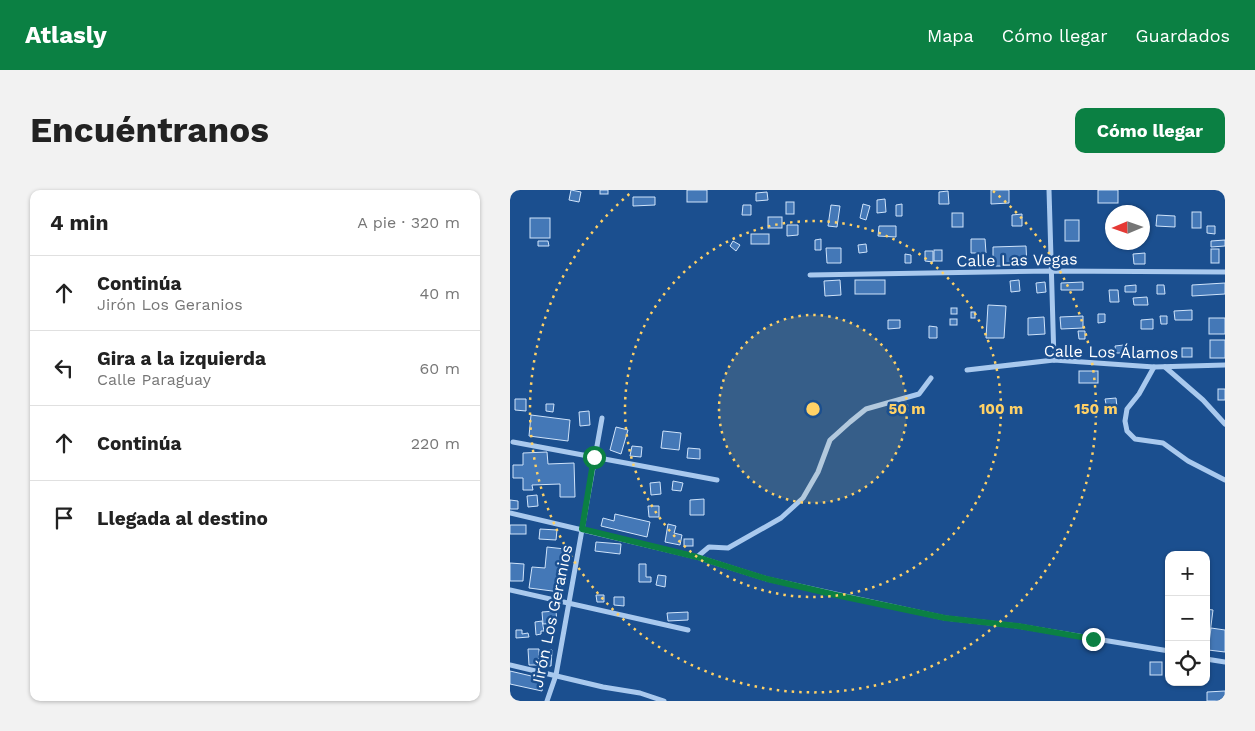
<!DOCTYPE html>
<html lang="es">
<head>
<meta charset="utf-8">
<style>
	:root { --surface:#fff; --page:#f2f2f2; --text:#222; --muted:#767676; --line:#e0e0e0; --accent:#0b8043 }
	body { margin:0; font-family:"Work Sans",sans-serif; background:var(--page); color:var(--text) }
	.controls { position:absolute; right:15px; bottom:15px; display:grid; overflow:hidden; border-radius:10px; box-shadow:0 1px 4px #0004 }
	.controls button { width:45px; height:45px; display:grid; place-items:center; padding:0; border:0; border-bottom:1px solid var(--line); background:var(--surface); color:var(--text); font:25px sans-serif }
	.compass { position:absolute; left:595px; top:15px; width:45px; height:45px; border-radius:50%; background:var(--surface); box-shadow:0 1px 4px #0004; rotate:268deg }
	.stop { position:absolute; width:15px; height:15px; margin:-11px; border:4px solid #0b8043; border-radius:50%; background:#fff }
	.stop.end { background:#0b8043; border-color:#fff; box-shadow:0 1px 5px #0008 }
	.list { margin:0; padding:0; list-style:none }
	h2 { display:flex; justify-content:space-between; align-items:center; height:65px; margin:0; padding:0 20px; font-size:21px }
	h2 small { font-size:16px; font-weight:400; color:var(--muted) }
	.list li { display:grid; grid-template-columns:32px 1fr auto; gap:15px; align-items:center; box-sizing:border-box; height:75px; padding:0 20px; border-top:1px solid var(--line) }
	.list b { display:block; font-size:19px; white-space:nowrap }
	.list p { margin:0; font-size:16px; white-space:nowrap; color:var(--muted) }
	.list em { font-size:16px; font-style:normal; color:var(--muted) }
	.icon { flex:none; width:28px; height:28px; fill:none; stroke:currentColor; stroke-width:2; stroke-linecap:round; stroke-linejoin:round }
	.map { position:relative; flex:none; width:715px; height:511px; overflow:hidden; border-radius:10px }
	header { display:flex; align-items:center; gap:30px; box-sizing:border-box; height:70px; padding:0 25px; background:var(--accent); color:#fff }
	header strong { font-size:24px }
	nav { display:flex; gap:28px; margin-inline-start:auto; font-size:18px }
	.intro { display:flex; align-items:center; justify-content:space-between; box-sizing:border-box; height:120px; padding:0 30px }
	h1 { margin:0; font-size:35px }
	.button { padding:12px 22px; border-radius:10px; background:var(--accent); color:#fff; font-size:18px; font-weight:700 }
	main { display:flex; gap:30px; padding:0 30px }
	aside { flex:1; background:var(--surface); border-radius:10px; box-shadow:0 1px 4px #0004 }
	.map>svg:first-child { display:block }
</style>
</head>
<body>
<header>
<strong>Atlasly</strong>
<nav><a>Mapa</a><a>Cómo llegar</a><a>Guardados</a></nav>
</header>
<div class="intro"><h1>Encuéntranos</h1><a class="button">Cómo llegar</a></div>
<main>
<aside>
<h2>4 min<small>A pie · 320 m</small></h2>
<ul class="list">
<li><svg class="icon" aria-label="ahead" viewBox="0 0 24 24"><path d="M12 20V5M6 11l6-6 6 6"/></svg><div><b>Continúa</b><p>Jirón Los Geranios</p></div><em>40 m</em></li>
<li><svg class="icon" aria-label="left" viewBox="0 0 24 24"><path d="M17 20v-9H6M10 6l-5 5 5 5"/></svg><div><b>Gira a la izquierda</b><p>Calle Paraguay</p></div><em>60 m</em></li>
<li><svg class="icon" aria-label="ahead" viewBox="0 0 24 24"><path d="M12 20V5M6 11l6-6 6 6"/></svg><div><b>Continúa</b></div><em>220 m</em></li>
<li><svg class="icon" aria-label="arrive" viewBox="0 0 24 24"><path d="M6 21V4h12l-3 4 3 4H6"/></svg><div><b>Llegada al destino</b></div></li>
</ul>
</aside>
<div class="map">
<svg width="715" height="511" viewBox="0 0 715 511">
	<rect width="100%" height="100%" fill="#1b4f8f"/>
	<g fill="#4478b7" stroke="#cfe3fa">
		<path d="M61,0L71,2L69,12L59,10Z"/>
		<rect x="90" y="0" width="8" height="4"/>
		<rect x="177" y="0" width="20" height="12"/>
		<path d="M481,0H499V13L481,14Z"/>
		<rect x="588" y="0" width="20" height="13"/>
		<path d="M438,1L439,14H429V2Z"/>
		<path d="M257,2L258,10L246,11V3Z"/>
		<path d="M123,7H145V15L123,16Z"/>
		<path d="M375,9L376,22L367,23V10Z"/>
		<rect x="276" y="12" width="8" height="12"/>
		<path d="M353,14L360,16L356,30L350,28Z"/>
		<path d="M392,14V26H386V15Z"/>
		<path d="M233,15H241V25H232Z"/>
		<path d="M321,15L330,16L327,37L318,36Z"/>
		<rect x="682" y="22" width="9" height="16"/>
		<rect x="442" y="23" width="11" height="14"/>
		<path d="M512,24V36H502V25Z"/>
		<path d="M647,25L665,26V37L646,36Z"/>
		<rect x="258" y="27" width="14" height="11"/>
		<rect x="20" y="28" width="20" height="20"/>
		<rect x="555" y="30" width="14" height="21"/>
		<path d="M277,35H288V45L277,46Z"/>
		<path d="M369,36H386V47L368,46Z"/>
		<path d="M697,36H705V44L697,43Z"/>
		<rect x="241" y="44" width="18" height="10"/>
		<path d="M311,49V60H305V50Z"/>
		<path d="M461,49H475L476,63H461Z"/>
		<path d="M715,50V56L701,57V51Z"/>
		<path d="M28,51H38L39,56H28Z"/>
		<path d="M223,51L230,55L226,61L220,56Z"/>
		<path d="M356,54L357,62L349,63L348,55Z"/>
		<path d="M516,56L517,76H483V57Z"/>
		<path d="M316,58H331V73H317Z"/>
		<rect x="701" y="59" width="8" height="14"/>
		<rect x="424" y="60" width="8" height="11"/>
		<path d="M415,61H423V72L415,71Z"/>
		<path d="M635,63V74H624L623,64Z"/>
		<path d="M395,64L401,65V73H395Z"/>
		<path d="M330,90L331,105L315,106L314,91Z"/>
		<rect x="345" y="90" width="30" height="14"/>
		<path d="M509,90L510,101L501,102L500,91Z"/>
		<path d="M535,92L536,102L527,103L526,93Z"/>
		<path d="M573,92V100H551V93Z"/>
		<path d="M715,93V104L682,106V95Z"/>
		<path d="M626,95V102H615V96Z"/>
		<path d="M647,95H654L655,104H647Z"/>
		<path d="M599,100H608L609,112H600Z"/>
		<path d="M637,107L638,115H624L623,108Z"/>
		<path d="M478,115L496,116L494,148H476Z"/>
		<rect x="441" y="118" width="6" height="6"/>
		<path d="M682,120V130H665L664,121Z"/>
		<rect x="461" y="122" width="4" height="6"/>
		<path d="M588,124H595V132L588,133Z"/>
		<path d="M573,126V138L551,139L550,127Z"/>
		<path d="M650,126H657V134H651Z"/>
		<path d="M534,127L535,144L518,145V128Z"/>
		<rect x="699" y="128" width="16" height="16"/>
		<rect x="440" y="129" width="7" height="6"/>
		<path d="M643,129V139H631V130Z"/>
		<path d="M378,130H390V138L378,139Z"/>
		<path d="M419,136L427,137V148H419Z"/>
		<path d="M568,141H575V149H569Z"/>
		<rect x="700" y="150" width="15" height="18"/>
		<path d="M614,155V163H606L605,156Z"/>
		<rect x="672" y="158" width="10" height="9"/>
		<rect x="569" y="181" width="19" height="12"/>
		<rect x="708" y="199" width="7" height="11"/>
		<path d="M606,208L607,217L597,219L595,209Z"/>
		<path d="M5,209H16V221L5,220Z"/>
		<path d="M36,214H44L43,222L36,221Z"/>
		<path d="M79,221L80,235L70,236L69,222Z"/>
		<path d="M21,225L60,230L58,251L19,246Z"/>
		<path d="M106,237L118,240L111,264L100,260Z"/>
		<path d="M153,241L171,243L169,260L151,258Z"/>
		<path d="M122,256L132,257L131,267L120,266Z"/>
		<path d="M178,258L190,259V269L177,268Z"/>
		<path d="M37,262L38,274L64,273L65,307H50V294L22,295L23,300H13V288H3V275H13V263Z"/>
		<path d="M163,291L173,293L171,301L162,300Z"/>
		<path d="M150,292L151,304L141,305L140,293Z"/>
		<path d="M27,305L28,316L18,317L17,306Z"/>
		<path d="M194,309V325H180V310Z"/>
		<path d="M0,310L8,311V319H0Z"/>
		<path d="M138,316H149V327H139Z"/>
		<path d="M105,324L140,332L137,347L91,336L93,328L104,331Z"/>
		<path d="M158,334L166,336L164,343L172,345L170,355L155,352Z"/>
		<rect x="0" y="335" width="16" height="9"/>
		<path d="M30,339L47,340L46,350L29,349Z"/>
		<rect x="174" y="349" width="9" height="7"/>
		<path d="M86,352L111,354L110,364L85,361Z"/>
		<path d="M37,357L55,359L50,402L19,398L22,377L35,378Z"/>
		<path d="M0,373L14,374L13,391H0Z"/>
		<path d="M129,374H136V387H141V392H129Z"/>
		<path d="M148,385L156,386L155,397L146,395Z"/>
		<path d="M86,405H94V412H87Z"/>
		<path d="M104,407H114V416L104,415Z"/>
		<path d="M696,419L703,420L698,459H696Z"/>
		<path d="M46,421L47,433L33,434L32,422Z"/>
		<path d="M178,422V430L158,431L157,423Z"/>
		<path d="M32,431L34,441H31V444L26,445L25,432Z"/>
		<path d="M701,438L715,440V462L698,460Z"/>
		<path d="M6,440H12V444L18,443L19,447L6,448Z"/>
		<path d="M18,459H29V475H19Z"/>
		<path d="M33,460H42L41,476H31Z"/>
		<rect x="640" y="472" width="12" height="13"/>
		<path d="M0,481L34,489L32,501L0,494Z"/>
		<path d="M715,501V511H697V502Z"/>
	</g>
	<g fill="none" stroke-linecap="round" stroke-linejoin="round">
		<g stroke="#a9c9ee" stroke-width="5">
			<path d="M539,0L544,170"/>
			<path d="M300,85L541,81L715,82"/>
			<path d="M644,177L629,204L617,219L615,231L617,241L625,249L653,253L678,271L715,290"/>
			<path d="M655,177L693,210L715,234"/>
			<path d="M457,180L544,170L644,177L715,175"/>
			<path d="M3,252L207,290"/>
			<path d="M0,323L187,367L257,389L435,428L508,436L659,461"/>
			<path d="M187,367L199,357L218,358L271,328L293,308L308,282L320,250L340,232L356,219L409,204L421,188"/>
			<path d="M0,400L178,440"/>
			<path d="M696,469L715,472"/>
			<path d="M0,475L93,497L130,503L154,511"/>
			<path d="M37,511L46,485L92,228"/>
		</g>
	</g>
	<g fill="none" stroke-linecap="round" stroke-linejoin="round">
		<path stroke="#0b8043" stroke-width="6" d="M84,267L72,339L187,367L257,389L326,405L435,428L508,436L583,449"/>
	</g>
	<circle cx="303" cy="219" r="94" fill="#ffd166" fill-opacity=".12"/>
	<g fill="none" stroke="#ffd166" stroke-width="2.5" stroke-dasharray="2.5 5">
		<circle cx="303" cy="219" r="94"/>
		<circle cx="303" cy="219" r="188"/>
		<path d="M483 1A283 283 0 1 1 123 1"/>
	</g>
	<g text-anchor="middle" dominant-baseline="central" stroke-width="5" stroke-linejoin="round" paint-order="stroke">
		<g font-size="16" fill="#fff" stroke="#1b4f8f">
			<text transform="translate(507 70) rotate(-1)">Calle Las Vegas</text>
			<text transform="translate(601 162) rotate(1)">Calle Los Álamos</text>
			<text transform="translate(42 426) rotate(-78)">Jirón Los Geranios</text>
		</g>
	</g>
	<circle cx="303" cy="219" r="8" fill="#ffd166" stroke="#1b4f8f" stroke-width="2.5"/>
	<g font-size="15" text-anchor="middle" font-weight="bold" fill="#ffd166" stroke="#1b4f8f" stroke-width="5" stroke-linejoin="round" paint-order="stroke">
		<text x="397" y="224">50 m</text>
		<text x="491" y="224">100 m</text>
		<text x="586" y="224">150 m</text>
	</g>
</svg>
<div class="controls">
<button>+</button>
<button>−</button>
<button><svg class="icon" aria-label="locate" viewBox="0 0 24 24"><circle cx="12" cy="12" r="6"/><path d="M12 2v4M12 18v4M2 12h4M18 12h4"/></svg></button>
</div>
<svg class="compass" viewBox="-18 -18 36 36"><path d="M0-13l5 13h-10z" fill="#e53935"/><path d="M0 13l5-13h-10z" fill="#767676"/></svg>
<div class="stop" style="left:84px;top:267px"></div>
<div class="stop end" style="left:583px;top:449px"></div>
</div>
</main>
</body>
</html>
